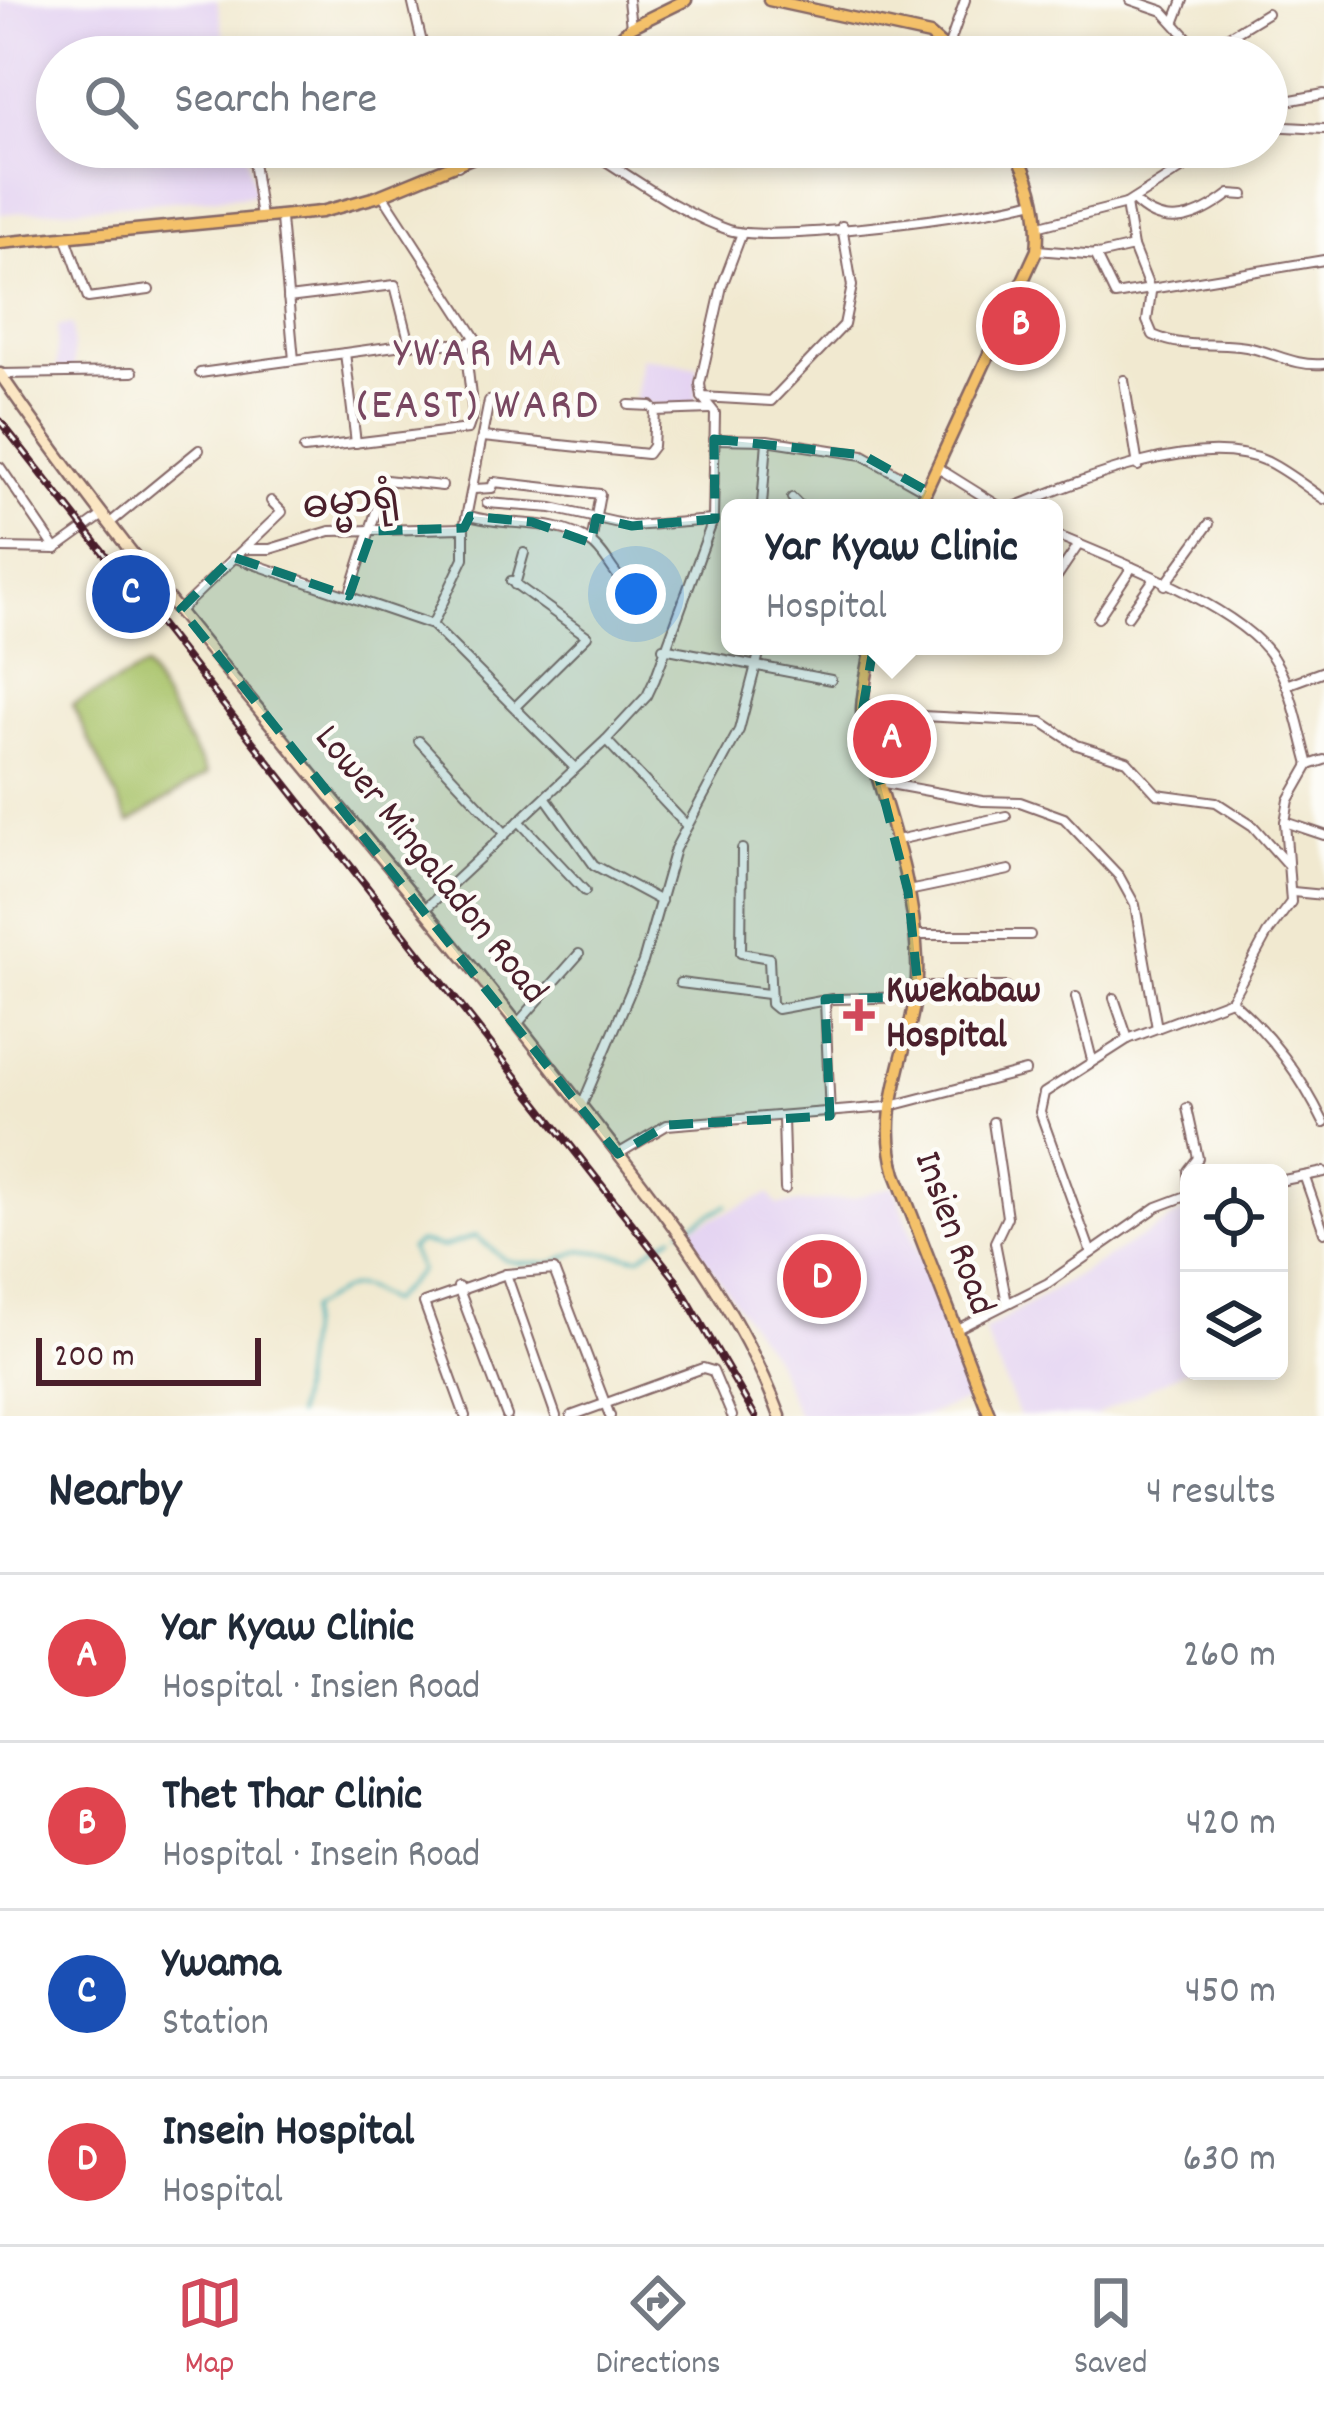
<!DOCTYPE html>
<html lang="en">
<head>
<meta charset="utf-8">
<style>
	:root { --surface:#fff; --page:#f6f6f7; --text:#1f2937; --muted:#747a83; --line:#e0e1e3; --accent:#d1495b }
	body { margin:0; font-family:Dekko,"Noto Sans Myanmar",sans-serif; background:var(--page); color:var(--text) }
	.controls { position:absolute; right:36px; bottom:36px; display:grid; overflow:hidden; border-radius:18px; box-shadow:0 6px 18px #0003 }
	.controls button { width:108px; height:108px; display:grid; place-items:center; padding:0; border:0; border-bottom:3px solid var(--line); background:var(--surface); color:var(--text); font:60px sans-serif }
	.scale { position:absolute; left:36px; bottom:30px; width:225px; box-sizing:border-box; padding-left:12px; border:6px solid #4a1f2b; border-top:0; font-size:33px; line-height:42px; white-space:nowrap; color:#4a1f2b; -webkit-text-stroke:9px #fdfcf7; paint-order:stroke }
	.you { position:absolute; left:636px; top:594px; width:42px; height:42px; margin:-30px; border:9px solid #fff; border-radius:50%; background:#1a73e8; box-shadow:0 0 0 18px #1a73e833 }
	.badge { display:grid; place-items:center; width:78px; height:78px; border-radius:50%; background:var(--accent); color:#fff; font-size:39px; font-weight:700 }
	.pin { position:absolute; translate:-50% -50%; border:6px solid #fff; box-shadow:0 3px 12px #0006 }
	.popup { position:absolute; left:721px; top:499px; width:342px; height:156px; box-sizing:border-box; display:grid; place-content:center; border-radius:18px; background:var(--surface); filter:drop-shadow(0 3px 9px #0005); font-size:39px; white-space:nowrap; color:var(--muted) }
	.popup b { font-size:45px; color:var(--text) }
	.popup::after { content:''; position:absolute; left:50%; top:100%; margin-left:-24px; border:24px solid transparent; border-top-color:var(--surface) }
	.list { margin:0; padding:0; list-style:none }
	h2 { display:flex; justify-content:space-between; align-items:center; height:156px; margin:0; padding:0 48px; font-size:51px }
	h2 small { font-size:39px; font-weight:400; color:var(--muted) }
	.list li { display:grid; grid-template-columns:78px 1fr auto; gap:36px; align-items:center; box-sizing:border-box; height:168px; padding:0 48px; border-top:3px solid var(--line) }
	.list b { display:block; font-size:45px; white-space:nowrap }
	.list p { margin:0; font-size:39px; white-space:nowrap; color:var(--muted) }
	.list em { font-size:39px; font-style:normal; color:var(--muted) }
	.icon { flex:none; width:66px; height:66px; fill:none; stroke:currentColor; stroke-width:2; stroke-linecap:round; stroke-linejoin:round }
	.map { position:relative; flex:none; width:1324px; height:1416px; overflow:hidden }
	.search { position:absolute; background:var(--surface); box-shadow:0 6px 18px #0003; left:36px; right:36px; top:36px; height:132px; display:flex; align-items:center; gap:30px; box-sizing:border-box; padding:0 42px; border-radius:66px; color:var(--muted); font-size:45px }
	.sheet { height:828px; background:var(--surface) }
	nav { display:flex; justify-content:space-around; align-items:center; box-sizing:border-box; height:168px; border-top:3px solid var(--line); background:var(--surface); font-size:33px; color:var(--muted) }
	nav a { display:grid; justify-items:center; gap:6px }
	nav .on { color:var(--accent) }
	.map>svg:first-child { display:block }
</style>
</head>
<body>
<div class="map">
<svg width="1324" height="1416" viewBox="0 0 1324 1416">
	<rect width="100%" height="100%" fill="#fdfcf7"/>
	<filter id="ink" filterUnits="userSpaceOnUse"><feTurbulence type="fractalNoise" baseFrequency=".00833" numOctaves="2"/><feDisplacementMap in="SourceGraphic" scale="24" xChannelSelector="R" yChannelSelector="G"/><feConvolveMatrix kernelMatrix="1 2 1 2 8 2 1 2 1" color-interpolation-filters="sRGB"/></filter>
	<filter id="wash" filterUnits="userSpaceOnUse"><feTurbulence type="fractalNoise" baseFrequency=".004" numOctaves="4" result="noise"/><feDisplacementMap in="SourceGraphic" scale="48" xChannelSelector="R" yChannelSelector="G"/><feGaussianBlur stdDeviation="2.7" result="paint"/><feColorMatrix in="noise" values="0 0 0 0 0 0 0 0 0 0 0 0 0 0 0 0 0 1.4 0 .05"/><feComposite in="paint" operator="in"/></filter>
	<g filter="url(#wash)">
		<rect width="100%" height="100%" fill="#f1e9d0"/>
		<g fill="#e4d3f2">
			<path d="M0,0H217L228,57H57V147H245L255,195L0,214Z"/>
			<path d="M72,325L74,370H57V326Z"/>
			<path d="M641,357L698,367L695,409L635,403Z"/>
			<path d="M894,1186L973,1398L924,1416H798L775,1360L685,1230L769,1194L778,1205L853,1198Z"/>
			<path d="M1189,1209V1368L1095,1416H1019L984,1331Z"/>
		</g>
		<path fill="#a7c268" stroke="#78704a" stroke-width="3" d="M146,667L207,774L129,823L72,705Z"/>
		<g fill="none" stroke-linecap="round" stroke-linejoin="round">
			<g stroke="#3eafb7" stroke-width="3">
				<path d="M681,1230L727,1205"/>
				<path d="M296,1416L309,1309C350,1288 347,1275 389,1302L420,1271L410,1249L419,1242L443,1247L476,1236L505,1260L519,1263H552L581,1250L639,1257L673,1235"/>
			</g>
		</g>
	</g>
	<g filter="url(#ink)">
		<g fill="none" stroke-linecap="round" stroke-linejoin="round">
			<defs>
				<g id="minor">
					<path d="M412,0L423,47L431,57"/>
					<path d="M628,0L631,27"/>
					<path d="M1131,0L1163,11L1205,57"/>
					<path d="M1175,21L1183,0"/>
					<path d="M948,48L965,0"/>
					<path d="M1201,53L1267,13"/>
					<path d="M400,57L423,47"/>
					<path d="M1267,111L1275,103L1324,94"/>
					<path d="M1267,126L1324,129"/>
					<path d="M251,147L261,218"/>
					<path d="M448,147L458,166"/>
					<path d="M583,147C629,174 678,213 729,230C772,244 986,215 1034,201"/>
					<path d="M389,150L397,147"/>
					<path d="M1133,200C1165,233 1200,217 1230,194L1244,195"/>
					<path d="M1126,204L1133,247"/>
					<path d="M281,219L294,360"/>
					<path d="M1040,226L1126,204L1216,147"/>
					<path d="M66,237L88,298L149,290"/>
					<path d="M1037,250L1098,255L1133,247L1151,292L1147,321L1153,335C1185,349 1207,342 1239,346C1270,349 1291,367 1324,364"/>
					<path d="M1095,254L1115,295L1324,260"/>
					<path d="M288,298L395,285L410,344H465"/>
					<path d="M345,353L356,443"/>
					<path d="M200,373L410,344"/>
					<path d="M0,374L133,372"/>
					<path d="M1124,380L1138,466"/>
					<path d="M702,397L771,401L844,325L852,286L842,226"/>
					<path d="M629,405L651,406L655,411"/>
					<path d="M483,437L647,454L653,446L655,411L711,409"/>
					<path d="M714,439L767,440L863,455L927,491"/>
					<path d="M304,449L468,429L473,414L465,344L476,339L382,194"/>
					<path d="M0,467L56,549"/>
					<path d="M938,468L1002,508"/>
					<path d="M474,489L492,488L494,482L600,494L591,543"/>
					<path d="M792,498L802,508"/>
					<path d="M487,503L552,508L632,526L713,520"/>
					<path d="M762,505L767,441"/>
					<path d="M1012,508C1078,481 1200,430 1268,462C1288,472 1306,487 1324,499"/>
					<path d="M470,516C508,528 555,517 590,542C611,557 610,578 642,596"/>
					<path d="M110,523L199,450"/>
					<path d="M1054,534C1111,558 1241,607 1273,658C1293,689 1299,730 1309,765"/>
					<path d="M0,548L56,549L103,515"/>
					<path d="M247,549H270L330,531L464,528"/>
					<path d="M233,557L432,625L575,768"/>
					<path d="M511,581L587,636L516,706"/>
					<path d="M1054,581L1079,544"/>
					<path d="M515,585L524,553"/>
					<path d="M1165,585L1209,524"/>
					<path d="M349,596L386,480L442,486"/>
					<path d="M181,609L282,512L271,501"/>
					<path d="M1128,616L1154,579"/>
					<path d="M1098,618L1132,567"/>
					<path d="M432,625L464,558V528L489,401"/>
					<path d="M663,648L831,680"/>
					<path d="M1286,685L1324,671"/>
					<path d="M862,713L1042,722L1077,745L1127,761L1157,794L1216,802L1253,826L1286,863"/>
					<path d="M606,740L687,826"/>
					<path d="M419,741L505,833"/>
					<path d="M1309,765L1324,760"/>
					<path d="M879,782L983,801L1020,802L1064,818L1119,876L1135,905L1157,1028"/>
					<path d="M546,798L594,865L661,901"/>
					<path d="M519,821L585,891"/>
					<path d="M1285,822L1324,835"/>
					<path d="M897,840L1006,816"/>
					<path d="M742,849L741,953L769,958L771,1004L777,1009L832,999L915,997"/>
					<path d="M908,891L1009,870"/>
					<path d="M1293,892L1324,895"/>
					<path d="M425,909L606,740L647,696L655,679L713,520L715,413L702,397L700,384L722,286L742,233"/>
					<path d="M914,935H1030"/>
					<path d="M680,983L768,994"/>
					<path d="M918,987H1007"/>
					<path d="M1076,997L1092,1060"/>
					<path d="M1114,998L1128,1039"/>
					<path d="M1231,1000L1267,934L1291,902L1285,822L1289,800L1309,765"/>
					<path d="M1231,1000C1272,1036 1300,1074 1324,1123"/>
					<path d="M825,1001L830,1116"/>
					<path d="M518,1023L579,954"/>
					<path d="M582,1105L643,962L675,849L739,730L761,646"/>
					<path d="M1187,1108L1198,1158L1188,1171L1189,1189"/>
					<path d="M783,1119L785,1189"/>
					<path d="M993,1122L1007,1217L995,1242L1007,1303"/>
					<path d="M618,1154L667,1125L887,1107L1025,1071"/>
					<path d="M1305,1178L1324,1232"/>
					<path d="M1279,1181L1324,1172"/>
					<path d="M1091,1253L1040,1112L1044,1093L1128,1039L1231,1000"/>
					<path d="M506,1274L556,1416"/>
					<path d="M458,1287L507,1416"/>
					<path d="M955,1330L1048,1283L1157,1207L1189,1195"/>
					<path d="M465,1416L424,1303L506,1274L554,1270L610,1416"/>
					<path d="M571,1416L703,1368L713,1371L732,1416"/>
				</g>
				<path id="secondary" d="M0,374C171,622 379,843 562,1081C642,1185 734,1292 780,1416"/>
				<g id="primary">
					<path d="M769,0L930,35L955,57"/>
					<path d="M599,57L631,27L686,0"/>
					<path d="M0,243L321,212L376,197L498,147"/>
					<path d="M918,508L1037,250C1041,213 1032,179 1013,147"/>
					<path d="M872,646C868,667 863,688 862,709C862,736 874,764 881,789C898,844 915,901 917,959C921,1037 873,1096 896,1174L990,1416"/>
				</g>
			</defs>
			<use href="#minor" stroke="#846665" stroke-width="12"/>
			<use href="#secondary" stroke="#846665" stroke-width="15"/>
			<use href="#primary" stroke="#846665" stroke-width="15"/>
			<use href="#minor" stroke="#fff" stroke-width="8"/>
			<use href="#secondary" stroke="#fbe6c3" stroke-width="10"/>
			<use href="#primary" stroke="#f4c16a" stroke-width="10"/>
			<defs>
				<path id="rail" d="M0,421L674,1277L755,1416"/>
			</defs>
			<use href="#rail" stroke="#4a1f2b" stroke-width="8"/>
			<use href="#rail" stroke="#fdfcf7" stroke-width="3" stroke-dasharray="9" stroke-linecap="butt"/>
		</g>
	</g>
	<path fill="#0f766e" fill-opacity="0.2" stroke="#0f766e" stroke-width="9" stroke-dasharray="24 15" stroke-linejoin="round" d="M714,439L863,455L927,491L886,574L862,713L908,891L918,987L915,997L825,999L830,1116L667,1125L618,1154L181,609L233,557L349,596L372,531L464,528L470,516L532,522L591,543L596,518L632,526L715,519Z"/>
	<path fill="#d1495b" stroke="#fdfcf7" stroke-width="4.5" d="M853 997h12v12h12v12h-12v12h-12v-12h-12v-12h12z"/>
	<g text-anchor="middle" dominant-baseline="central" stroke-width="9" stroke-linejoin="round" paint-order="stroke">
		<g font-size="39" fill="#4a1f2b" stroke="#fdfcf7">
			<text transform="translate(351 505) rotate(-7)">ဓမ္မာရုံ</text>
			<text transform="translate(429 866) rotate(51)">Lower Mingaladon Road</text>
			<text transform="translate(952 1234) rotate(70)">Insien Road</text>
		</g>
		<g font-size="39" font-weight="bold" fill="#4a1f2b" stroke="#fdfcf7" text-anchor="start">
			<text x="886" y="993">Kwekabaw<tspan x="886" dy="45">Hospital</tspan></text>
		</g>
		<g font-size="45" letter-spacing="3" fill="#794761" stroke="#fdfcf7">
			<text x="479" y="356">YWAR MA<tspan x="479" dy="52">(EAST) WARD</tspan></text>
		</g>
	</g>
</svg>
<div class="controls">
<button><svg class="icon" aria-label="locate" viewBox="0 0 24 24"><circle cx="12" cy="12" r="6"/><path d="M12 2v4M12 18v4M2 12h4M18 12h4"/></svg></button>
<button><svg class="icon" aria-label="layers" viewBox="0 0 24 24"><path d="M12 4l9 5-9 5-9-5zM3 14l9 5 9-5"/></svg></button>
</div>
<div class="scale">200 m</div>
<div class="you"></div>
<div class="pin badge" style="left:892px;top:739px;background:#e0444e">A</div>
<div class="popup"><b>Yar Kyaw Clinic</b>Hospital</div>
<div class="pin badge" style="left:1021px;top:326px;background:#e0444e">B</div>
<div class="pin badge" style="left:131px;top:594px;background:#1a4fb4">C</div>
<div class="pin badge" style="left:822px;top:1279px;background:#e0444e">D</div>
<div class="search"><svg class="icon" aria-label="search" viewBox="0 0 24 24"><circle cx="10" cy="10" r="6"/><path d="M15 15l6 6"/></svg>Search here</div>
</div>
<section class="sheet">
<h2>Nearby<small>4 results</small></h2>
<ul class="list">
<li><span class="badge" style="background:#e0444e">A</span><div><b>Yar Kyaw Clinic</b><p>Hospital · Insien Road</p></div><em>260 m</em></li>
<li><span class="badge" style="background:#e0444e">B</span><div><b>Thet Thar Clinic</b><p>Hospital · Insein Road</p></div><em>420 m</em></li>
<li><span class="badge" style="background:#1a4fb4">C</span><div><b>Ywama</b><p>Station</p></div><em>450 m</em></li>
<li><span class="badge" style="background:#e0444e">D</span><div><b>Insein Hospital</b><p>Hospital</p></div><em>630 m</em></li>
</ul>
</section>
<nav>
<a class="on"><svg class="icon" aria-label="map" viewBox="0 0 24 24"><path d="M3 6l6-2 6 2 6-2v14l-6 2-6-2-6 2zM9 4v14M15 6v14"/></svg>Map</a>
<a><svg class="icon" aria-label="directions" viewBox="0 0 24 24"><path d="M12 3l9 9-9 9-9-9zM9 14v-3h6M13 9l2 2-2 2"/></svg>Directions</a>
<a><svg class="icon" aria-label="saved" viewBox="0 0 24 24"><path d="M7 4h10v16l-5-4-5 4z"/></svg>Saved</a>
</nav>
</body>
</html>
